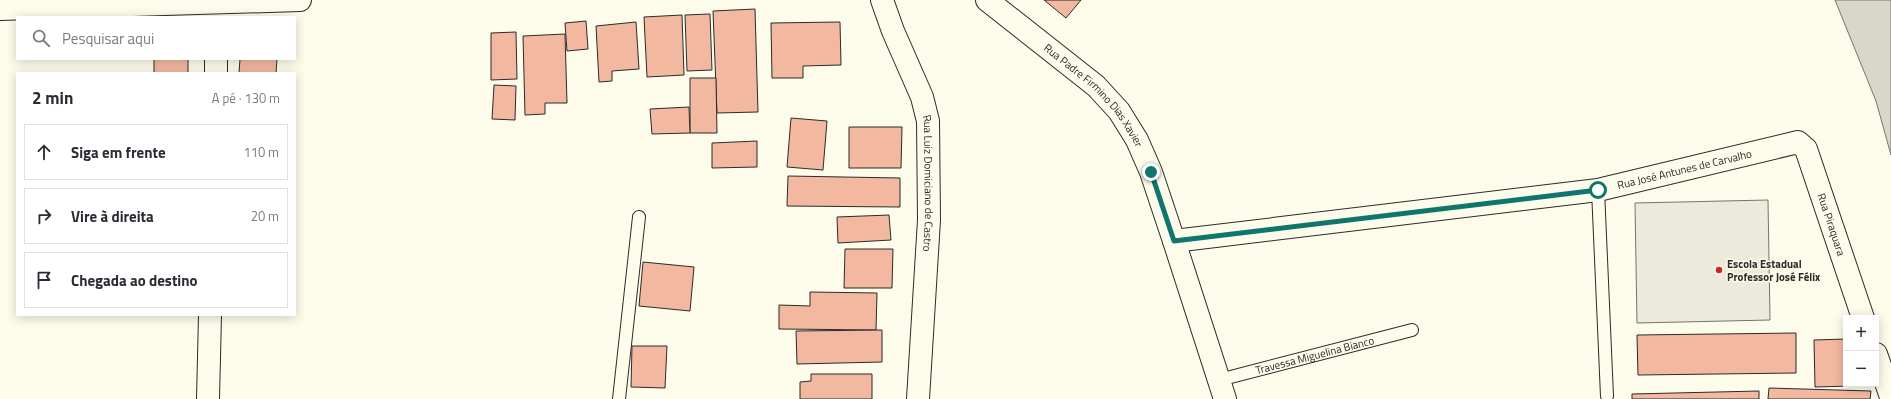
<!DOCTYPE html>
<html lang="pt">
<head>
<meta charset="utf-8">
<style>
	:root { --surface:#fff; --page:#f2f2f3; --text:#2b2b33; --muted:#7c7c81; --line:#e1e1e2 }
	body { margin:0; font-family:"Titillium Web",sans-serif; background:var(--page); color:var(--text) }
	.controls { position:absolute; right:12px; bottom:12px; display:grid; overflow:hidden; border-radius:0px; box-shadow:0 2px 10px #0003 }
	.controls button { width:36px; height:36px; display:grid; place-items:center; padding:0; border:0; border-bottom:1px solid var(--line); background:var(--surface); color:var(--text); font:20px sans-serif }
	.stop { position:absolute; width:12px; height:12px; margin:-9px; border:3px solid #0f766e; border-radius:50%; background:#fff }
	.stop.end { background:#0f766e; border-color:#fff; box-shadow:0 1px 4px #0008 }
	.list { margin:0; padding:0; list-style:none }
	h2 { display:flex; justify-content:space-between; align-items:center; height:52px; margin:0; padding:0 16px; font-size:17px }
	h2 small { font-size:13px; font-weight:400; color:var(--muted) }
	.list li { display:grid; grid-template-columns:26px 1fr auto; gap:12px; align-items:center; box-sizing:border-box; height:56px; margin:0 8px 8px; padding:0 8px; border:1px solid var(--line); border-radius:0px }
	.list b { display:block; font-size:15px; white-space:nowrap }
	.list em { font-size:13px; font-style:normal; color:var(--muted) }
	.icon { flex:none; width:22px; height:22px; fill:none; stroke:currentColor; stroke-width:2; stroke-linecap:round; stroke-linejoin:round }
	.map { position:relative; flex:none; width:1891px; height:399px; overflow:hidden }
	.search { position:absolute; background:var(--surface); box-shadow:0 2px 10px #0003; left:16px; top:16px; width:280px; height:44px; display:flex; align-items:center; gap:10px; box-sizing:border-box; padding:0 14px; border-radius:0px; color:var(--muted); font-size:15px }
	.panel { position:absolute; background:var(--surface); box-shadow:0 2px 10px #0003; left:16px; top:72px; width:280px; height:244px; border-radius:0px }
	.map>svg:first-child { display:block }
</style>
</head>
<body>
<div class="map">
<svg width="1891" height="399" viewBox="0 0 1891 399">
	<rect width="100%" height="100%" fill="#fdfbea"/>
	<path fill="#ecebdb" stroke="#74746e" d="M1768,200L1770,320L1637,323L1635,203Z"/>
	<path fill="#d8d7c9" stroke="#74746e" d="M1835,0H1891V155L1876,101Z"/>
	<g fill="#f2b8a0" stroke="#2b2b2b">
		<path d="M1044,0H1081L1066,18Z"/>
		<path d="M755,9L758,112L717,113L713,11Z"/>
		<path d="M710,14L712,70L687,71L685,15Z"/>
		<path d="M682,15L684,75L647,77L644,17Z"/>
		<path d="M586,21L588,49L567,51L565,23Z"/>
		<path d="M636,22L639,69L612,71V81L599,82L596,26Z"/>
		<path d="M840,22L841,65L803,66V78H772L771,23Z"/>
		<path d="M516,32L517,79L491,80V33Z"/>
		<path d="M565,34L567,103H545V114L525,115L523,36Z"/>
		<rect x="154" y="59" width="34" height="14"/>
		<path d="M240,59H277L276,73H239Z"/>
		<path d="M690,78H716L717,133H690Z"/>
		<path d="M494,85L516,86L515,120L492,119Z"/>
		<path d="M689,107L690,133L652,134L650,109Z"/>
		<path d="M791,118L827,121L823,170L787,167Z"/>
		<path d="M849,127H902L901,168H849Z"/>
		<path d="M757,141V167L712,168V143Z"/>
		<path d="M788,176L900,178V207L787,206Z"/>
		<path d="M889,215L891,240L838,243L837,217Z"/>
		<path d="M845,249H893L892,288H844Z"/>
		<path d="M643,262L694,267L690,311L639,306Z"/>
		<path d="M810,292L877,293L876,330L779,329V305L810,306Z"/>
		<path d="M882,330V362L797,364L796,331Z"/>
		<path d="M1796,333V373L1638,375L1637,335Z"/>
		<path d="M1846,339V384H1852V386L1815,387L1814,340Z"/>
		<path d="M632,346H667L665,388L631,387Z"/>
		<path d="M811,374H872V399H800V382L811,381Z"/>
		<path d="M1769,388L1871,391L1870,399H1768Z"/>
		<path d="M1759,391V399H1632V394Z"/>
	</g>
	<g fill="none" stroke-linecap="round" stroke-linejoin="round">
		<defs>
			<g id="service">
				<path d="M1598,190L1607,396"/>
				<path id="s1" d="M1219,380L1412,330"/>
				<path d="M619,399L639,217"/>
			</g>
			<g id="minor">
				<path id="s2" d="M882,0L893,31L922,97L928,121L929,220L918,399"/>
				<path id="s3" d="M987,0L1096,86L1119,111L1137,140L1151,172L1174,241L1225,399"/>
				<path d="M0,9L300,0"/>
				<path d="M216,73V59"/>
				<path id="s4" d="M1174,241L1598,190L1798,142L1806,149L1863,318"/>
				<path d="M1876,354L1891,397"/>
				<path d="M208,399L210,315"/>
			</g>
		</defs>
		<use href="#service" stroke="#2b2b2b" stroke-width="14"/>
		<use href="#minor" stroke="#2b2b2b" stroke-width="24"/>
		<use href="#service" stroke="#fdfbea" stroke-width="12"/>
		<use href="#minor" stroke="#fdfbea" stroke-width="22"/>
	</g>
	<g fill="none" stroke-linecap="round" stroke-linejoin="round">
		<path stroke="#0f766e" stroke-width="5" d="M1151,172L1174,241L1598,190"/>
	</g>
	<circle fill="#c62828" stroke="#fdfbea" stroke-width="1.5" cx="1719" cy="270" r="4"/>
	<g text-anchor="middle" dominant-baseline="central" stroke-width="3" stroke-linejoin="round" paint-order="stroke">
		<g font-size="11" fill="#2b2b2b" stroke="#fdfbea">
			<text stroke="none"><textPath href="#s3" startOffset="144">Rua Padre Firmino Dias Xavier</textPath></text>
			<text stroke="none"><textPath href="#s4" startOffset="516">Rua José Antunes de Carvalho</textPath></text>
			<text stroke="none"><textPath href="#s2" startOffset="192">Rua Luiz Domiciano de Castro</textPath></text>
			<text stroke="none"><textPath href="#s4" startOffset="723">Rua Piraquara</textPath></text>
			<text stroke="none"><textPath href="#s1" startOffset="99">Travessa Miguelina Bianco</textPath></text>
		</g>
		<g font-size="11" font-weight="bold" fill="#2b2b2b" stroke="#fdfbea" text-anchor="start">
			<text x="1727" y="264">Escola Estadual<tspan x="1727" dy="13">Professor José Félix</tspan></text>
		</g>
	</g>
</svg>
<div class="controls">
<button>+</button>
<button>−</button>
</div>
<div class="stop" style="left:1598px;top:190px"></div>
<div class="stop end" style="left:1151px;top:172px"></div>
<div class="search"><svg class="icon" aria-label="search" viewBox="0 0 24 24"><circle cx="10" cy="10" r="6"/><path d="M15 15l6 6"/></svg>Pesquisar aqui</div>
<section class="panel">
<h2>2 min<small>A pé · 130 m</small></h2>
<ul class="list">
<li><svg class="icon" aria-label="ahead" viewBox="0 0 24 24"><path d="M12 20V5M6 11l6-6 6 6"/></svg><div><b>Siga em frente</b></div><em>110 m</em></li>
<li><svg class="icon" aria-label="right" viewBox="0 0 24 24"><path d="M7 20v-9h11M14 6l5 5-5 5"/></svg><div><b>Vire à direita</b></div><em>20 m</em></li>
<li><svg class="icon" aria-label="arrive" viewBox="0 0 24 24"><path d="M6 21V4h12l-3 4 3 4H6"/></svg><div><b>Chegada ao destino</b></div></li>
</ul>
</section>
</div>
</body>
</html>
